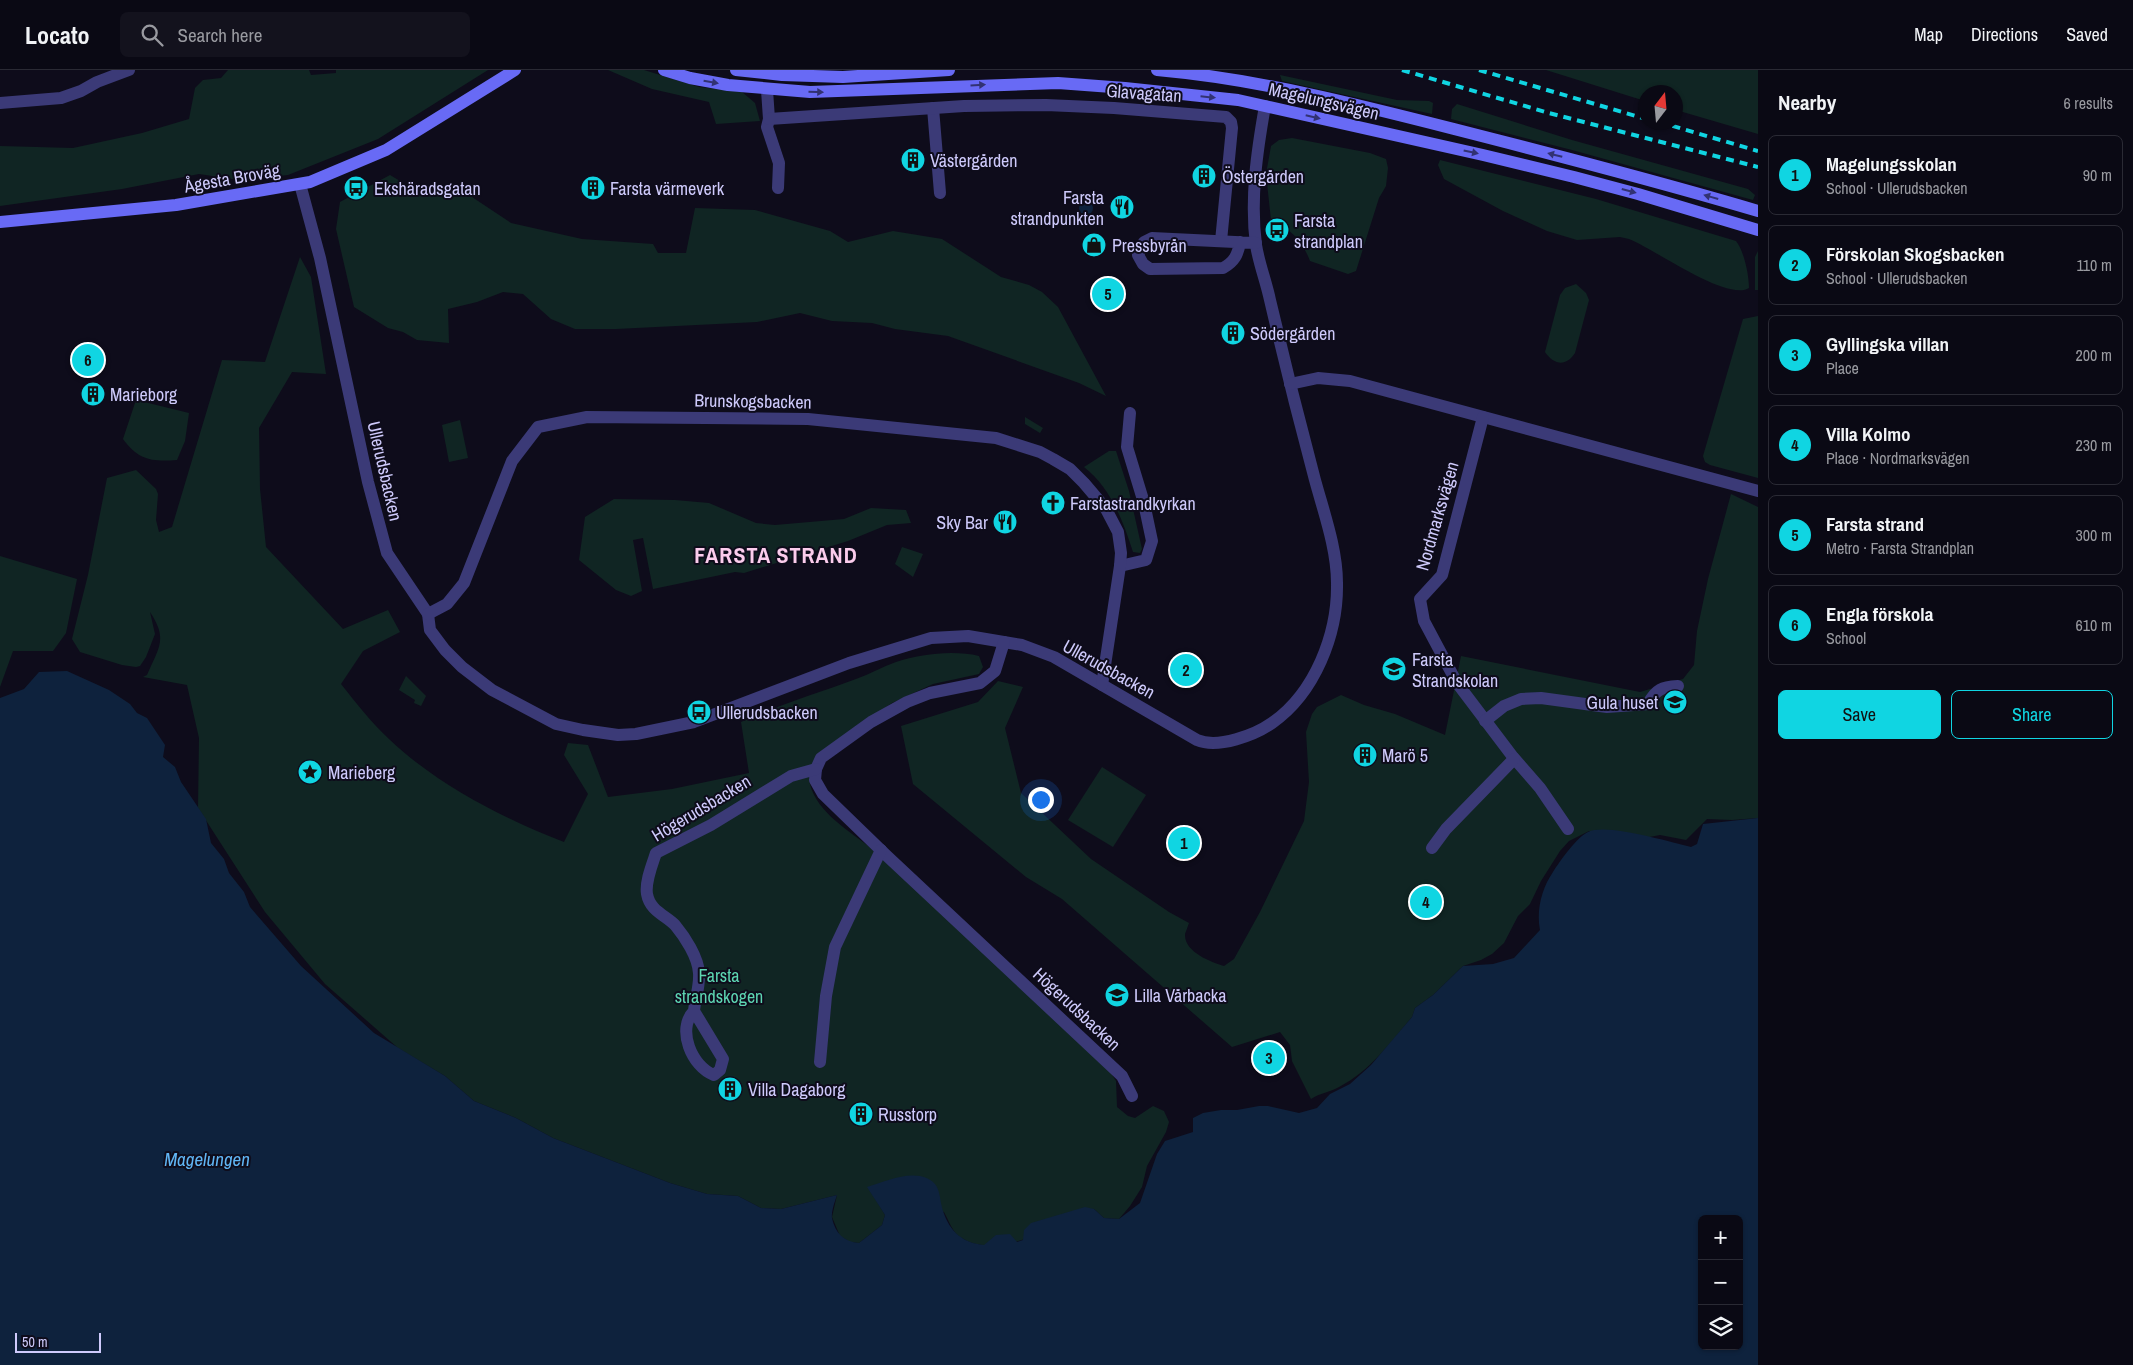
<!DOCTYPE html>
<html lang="en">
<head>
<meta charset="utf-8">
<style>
	:root { --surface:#0a0914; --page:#13121d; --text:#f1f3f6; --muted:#999aa0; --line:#2a2a34; --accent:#10d5e2 }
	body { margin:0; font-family:"Archivo Narrow",sans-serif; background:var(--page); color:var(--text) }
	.controls { position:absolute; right:15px; bottom:15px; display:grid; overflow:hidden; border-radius:8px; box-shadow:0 1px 4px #0004 }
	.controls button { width:45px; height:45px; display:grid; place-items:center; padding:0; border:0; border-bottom:1px solid var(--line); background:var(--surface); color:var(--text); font:25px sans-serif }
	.compass { position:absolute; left:1638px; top:15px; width:45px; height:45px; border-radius:50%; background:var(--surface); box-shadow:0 1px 4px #0004; rotate:16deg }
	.scale { position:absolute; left:15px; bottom:12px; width:86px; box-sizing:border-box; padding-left:5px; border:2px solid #cecafb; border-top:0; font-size:14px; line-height:18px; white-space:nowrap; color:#cecafb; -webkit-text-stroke:4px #0e0c1b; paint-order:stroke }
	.you { position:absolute; left:1040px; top:729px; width:18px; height:18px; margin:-12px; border:4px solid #fff; border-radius:50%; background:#1a73e8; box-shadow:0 0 0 8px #1a73e833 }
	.badge { display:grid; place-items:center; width:32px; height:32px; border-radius:50%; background:var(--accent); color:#111; font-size:16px; font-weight:700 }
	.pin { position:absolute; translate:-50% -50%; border:2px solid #fff; box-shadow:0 1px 5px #0006 }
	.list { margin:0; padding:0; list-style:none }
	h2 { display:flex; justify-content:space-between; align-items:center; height:65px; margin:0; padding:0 20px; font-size:21px }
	h2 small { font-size:16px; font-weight:400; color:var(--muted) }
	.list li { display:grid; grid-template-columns:32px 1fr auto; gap:15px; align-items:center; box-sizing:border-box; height:80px; margin:0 10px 10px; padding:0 10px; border:1px solid var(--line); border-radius:8px }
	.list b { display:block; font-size:19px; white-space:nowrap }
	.list p { margin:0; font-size:16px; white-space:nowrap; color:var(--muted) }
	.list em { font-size:16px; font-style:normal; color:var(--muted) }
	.actions { display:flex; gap:10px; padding:15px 20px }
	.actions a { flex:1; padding:11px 0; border:1px solid var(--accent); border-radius:8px; text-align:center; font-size:18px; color:var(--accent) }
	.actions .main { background:var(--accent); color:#111 }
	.icon { flex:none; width:28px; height:28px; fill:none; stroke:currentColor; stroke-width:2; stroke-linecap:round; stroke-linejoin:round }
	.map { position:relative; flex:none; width:1758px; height:1295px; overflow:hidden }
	header { display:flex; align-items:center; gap:30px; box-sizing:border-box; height:70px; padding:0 25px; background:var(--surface); border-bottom:1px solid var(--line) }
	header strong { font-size:24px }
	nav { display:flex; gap:28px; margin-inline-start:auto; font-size:18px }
	.search { width:350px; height:45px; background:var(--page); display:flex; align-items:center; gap:12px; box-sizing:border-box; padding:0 18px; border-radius:8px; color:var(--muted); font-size:19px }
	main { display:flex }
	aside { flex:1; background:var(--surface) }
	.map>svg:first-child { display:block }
</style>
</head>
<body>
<header>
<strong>Locato</strong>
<div class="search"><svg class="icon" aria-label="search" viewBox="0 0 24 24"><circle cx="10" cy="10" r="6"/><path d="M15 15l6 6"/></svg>Search here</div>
<nav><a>Map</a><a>Directions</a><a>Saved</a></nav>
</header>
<main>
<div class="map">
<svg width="1758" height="1295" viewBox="0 0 1758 1295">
	<rect width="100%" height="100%" fill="#0e0c1b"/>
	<g fill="#102523">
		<path d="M228,0H309L311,5L336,3V0H488L378,69L288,105L239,110L199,104L122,119L0,136V76L73,78L142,63L189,49L195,18L203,10L221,8Z"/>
		<path d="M608,0H644L699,17L742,22L755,33L760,51L716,54L709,32L652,19Z"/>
		<path d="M1546,0H1758V64L1676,40V22H1646L1645,31Z"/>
		<path d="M1280,5L1397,30L1429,31L1433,33L1432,44L1282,11Z"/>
		<path d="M1457,34L1572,70L1748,119L1755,125L1753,130L1572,80L1451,49L1452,39Z"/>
		<path d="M1292,68L1370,83L1386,89L1388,98L1386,116L1379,128L1356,201L1348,204L1310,191C1301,168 1292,161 1271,150L1266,104L1271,76L1279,70Z"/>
		<path d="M1440,90L1596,129L1736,171C1744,181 1749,205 1749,218C1727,232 1653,178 1629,169L1620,167L1577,170L1547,161L1503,141L1444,109L1438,95Z"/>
		<path d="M390,105L410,117H457L511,153L582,169L653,174L658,183H686L695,138L755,140L830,161L848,172L893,161L942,169L1001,207L1029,215L1042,222L1058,237L1106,326L1079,313L948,266L895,259L872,253L832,251L800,243L757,252L616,259H575L551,249L523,224L503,222L477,232L448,239L449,273L417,270L403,262L388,258L354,237L336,159L340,132Z"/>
		<path d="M1758,181V220H1755V187Z"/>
		<path d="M300,187L311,207L326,304L292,302L259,358L260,419L266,477L343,559L388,540L400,562L363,581L341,614C356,633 371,652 389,669C436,714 504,749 564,772L588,724L564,685L568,673L588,675L608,727L672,719L749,703L741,652C779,635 818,623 856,609C870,604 882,597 896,592C921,584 953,580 979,586L983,597L979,604L933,614L892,633L859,655L809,709C813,739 845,758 867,775L1105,994L1116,1011L1117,1037L1128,1046L1135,1048L1153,1036L1164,1041L1169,1052L1166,1062L1147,1096L1142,1117L1130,1136L1119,1149L1104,1148L1094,1139C1059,1155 996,1192 960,1167C953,1163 948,1149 944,1142L868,1117L885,1145L882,1155L859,1173L850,1172L840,1166L832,1147L837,1125L781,1139L761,1138L738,1126L707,1124L670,1113L553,1068L516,1048L474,1031L445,1006L398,978L325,914L265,842L198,738L199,668L187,615L143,607L147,605C159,577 168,569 150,542L155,564L146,587L140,596L136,597L122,595L80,582L72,569L88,505L107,408L136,400L156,419L158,424L156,450L159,462L172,457L222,290L265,292Z"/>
		<path d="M1576,214L1586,223L1589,230L1575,283C1566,297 1554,295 1545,282L1560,225L1565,218Z"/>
		<path d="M1758,246V408L1710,395L1705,392L1703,386L1743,249Z"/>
		<path d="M136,330L189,343L185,371L177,390C152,392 138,390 123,369Z"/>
		<path d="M1025,347L1043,358L1040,363L1025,354Z"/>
		<path d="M460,350L468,388L449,392L442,355Z"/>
		<path d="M1109,381H1116L1129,421L1142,479L1140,483L1133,482C1123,451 1111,418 1084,397Z"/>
		<path d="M1731,424L1758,437V748L1732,750L1707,749L1686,770L1660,765L1639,769L1589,761L1569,771L1560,781L1541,811L1530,834L1518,846L1504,873L1492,884L1481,890L1463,896L1433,925L1415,938L1412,947C1390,973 1370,1001 1339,1017C1330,1022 1320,1023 1311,1029L1292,991L1290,975L1280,962L1232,977L1062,829L1026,807L913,714L901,656L978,632L998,611L1023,617L1005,658L1021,723L1091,789L1169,842L1189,853C1188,856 1186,861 1185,864C1184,882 1211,892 1224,896L1234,889L1260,842L1304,751L1309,712L1306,662L1312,644L1317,637L1341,625L1364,635L1395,644L1445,665L1461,586L1640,622L1683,609L1694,595L1697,561L1708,509Z"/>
		<path d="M614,429L675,430L709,433L756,453L775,455L844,449L871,438L906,440L911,453L887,455L848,471L744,503L735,502L653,519L643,468L633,470L642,521L631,526L616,520L579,490L585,447Z"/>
		<path d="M902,477L923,484L913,507L895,494Z"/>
		<path d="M0,486L77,509L66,563L53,581H13L0,617Z"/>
		<path d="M406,606L426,626L421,636L414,633L415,630L399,620Z"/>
		<path d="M1102,697L1146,725L1113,777L1068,750Z"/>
	</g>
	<g fill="#0e223d" fill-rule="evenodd">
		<circle cx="1086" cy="138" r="7"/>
		<path d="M67,601L109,620L130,634L137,643L147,648L165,675L163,687L175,697L181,712L206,749L211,773L224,789L229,803L244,822L250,837L301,896L374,963L445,1006L474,1031L516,1048L553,1068L670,1113L707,1124L738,1126L761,1138L781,1139L837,1125C835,1131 831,1142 832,1148C835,1163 844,1172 859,1173L882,1155L885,1145L867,1117C883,1112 903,1103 920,1106C942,1111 938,1124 943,1141C950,1162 963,1173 984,1175L996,1165L1010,1164L1017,1172L1023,1170L1024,1160L1031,1153L1085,1137L1094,1139L1104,1148L1119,1149L1140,1133L1157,1084L1165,1071L1193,1062V1048L1203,1043L1221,1040H1237L1259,1036H1268L1299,1043L1317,1038L1330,1024L1350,1014L1371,995L1412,947L1415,938L1433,925L1463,896L1493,894L1514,888L1540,860C1536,840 1542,818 1553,802C1560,791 1577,767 1588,762C1607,753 1669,772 1691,777L1697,774L1703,754L1758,748V1295H0V628L24,619L39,602ZM1702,1149H1739V1276H1702Z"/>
	</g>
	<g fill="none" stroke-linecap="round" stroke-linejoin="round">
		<g stroke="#3b3a77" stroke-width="12">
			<path d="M767,20L769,49L767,57L779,93L778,118"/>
			<path d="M0,33L61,28L81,21L97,12L129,0"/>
			<path d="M933,38L940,123"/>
			<path d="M769,49L964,36L1046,35L1114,38L1226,47L1231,52L1232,58L1221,171"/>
			<path d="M300,114L320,188L368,412L387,483L428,544L430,560L445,580L462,597L492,620L556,654L583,660L618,665L636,664L694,652L849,593L908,575L931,568L968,566L1022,575L1054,587L1197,670C1218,679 1255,665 1272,653C1315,623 1338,564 1337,513C1337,479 1324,443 1315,410C1299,350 1284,290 1270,230C1266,211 1259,194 1256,175C1250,129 1257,81 1265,36"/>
			<path d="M1240,172C1238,185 1234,192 1223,198L1150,199L1143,194L1138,185L1144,172L1152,168L1256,173"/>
			<path d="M1290,314L1318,308L1350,311L1758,421"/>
			<path d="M1483,347L1442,505L1420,529L1424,551L1457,613L1513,687L1540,718L1568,759"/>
			<path d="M1120,496L1146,490L1152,471L1144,433L1127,377L1130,343"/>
			<path d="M428,544L447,534L464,513L512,391L538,357L587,347L808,349L996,368L1040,382L1053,389L1070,399L1084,413L1106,439L1118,462L1121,483L1120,496L1102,615"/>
			<path d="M1004,572L995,601L980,613L930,623L907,632L871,652L821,688L816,699L815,710L823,724L887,786L1122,1006L1132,1026"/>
			<path d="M1485,651L1504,636L1521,629L1541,628L1607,637L1648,634C1656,619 1662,617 1678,616"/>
			<path d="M1432,778L1446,759L1514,689"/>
			<path d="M694,941C676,959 692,997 714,1005L720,1000L723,989L694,941C695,929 700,916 699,903C698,887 685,867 675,855C665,845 650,841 647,824C645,812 652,795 656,783L711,755L791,706L816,699"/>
			<path d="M820,992L826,926L835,877L881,780"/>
		</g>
		<g stroke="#686af5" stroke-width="12">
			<path d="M664,0L690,8L728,15L810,22L1058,13L1125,18L1238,30L1483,85L1574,107L1638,124L1758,160"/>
			<path d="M736,0L782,5L843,7L949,0"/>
			<path d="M1157,0C1258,9 1356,34 1454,59C1556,85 1657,111 1758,141"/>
			<path d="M0,152L176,135L310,112L386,80L515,0"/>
		</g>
		<g stroke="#10d5e2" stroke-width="4" stroke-dasharray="8 6" stroke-linecap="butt">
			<path d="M1402,0L1549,43L1758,97"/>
			<path d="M1479,0L1646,49"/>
			<path d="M1659,52L1758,81"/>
		</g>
	</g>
	<defs><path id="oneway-solid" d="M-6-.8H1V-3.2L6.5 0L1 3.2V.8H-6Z" transform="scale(1.25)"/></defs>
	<g fill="#323272">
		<use href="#oneway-solid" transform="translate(711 12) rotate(10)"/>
		<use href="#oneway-solid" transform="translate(978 15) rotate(-3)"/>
		<use href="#oneway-solid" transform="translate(816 22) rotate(1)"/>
		<use href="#oneway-solid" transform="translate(1208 27) rotate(6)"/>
		<use href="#oneway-solid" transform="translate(1313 47) rotate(13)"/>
		<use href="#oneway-solid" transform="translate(1471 82) rotate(12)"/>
		<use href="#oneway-solid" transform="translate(1555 85) rotate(-166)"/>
		<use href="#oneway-solid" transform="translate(1629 121) rotate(15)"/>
		<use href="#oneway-solid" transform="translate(1711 127) rotate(-164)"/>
	</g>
	<defs>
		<symbol id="building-disc" viewBox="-11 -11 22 22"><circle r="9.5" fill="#10d5e2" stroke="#0e0c1b"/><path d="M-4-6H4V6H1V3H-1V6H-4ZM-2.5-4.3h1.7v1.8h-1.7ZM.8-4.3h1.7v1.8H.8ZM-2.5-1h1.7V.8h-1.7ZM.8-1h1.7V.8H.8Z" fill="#111"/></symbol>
		<symbol id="bus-disc" viewBox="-11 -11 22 22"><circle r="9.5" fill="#10d5e2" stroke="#0e0c1b"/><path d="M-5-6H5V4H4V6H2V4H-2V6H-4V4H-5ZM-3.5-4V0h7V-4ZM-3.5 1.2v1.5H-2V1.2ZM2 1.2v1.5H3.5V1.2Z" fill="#111"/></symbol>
		<symbol id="restaurant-disc" viewBox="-11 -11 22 22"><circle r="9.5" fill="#10d5e2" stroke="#0e0c1b"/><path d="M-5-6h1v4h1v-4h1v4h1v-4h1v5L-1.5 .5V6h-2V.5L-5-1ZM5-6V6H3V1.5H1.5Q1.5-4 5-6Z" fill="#111"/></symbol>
		<symbol id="shop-disc" viewBox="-11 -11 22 22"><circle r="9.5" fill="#10d5e2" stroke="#0e0c1b"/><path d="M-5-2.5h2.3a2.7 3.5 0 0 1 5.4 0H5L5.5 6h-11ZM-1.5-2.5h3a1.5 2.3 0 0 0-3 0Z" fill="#111"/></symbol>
		<symbol id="church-disc" viewBox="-11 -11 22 22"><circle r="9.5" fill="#10d5e2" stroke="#0e0c1b"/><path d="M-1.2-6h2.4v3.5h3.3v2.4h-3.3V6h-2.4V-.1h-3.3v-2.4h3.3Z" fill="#111"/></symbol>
		<symbol id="school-disc" viewBox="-11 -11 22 22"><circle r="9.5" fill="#10d5e2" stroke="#0e0c1b"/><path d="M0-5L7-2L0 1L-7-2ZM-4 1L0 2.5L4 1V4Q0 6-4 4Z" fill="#111"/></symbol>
		<symbol id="sight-disc" viewBox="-11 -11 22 22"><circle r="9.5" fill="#10d5e2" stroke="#0e0c1b"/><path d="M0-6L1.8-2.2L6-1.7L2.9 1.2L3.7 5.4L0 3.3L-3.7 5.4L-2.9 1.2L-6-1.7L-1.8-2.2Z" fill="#111"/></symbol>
	</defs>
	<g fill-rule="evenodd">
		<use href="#building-disc" x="899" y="76" width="28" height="28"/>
		<use href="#building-disc" x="1190" y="92" width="28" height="28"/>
		<use href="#bus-disc" x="342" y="104" width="28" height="28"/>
		<use href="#building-disc" x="579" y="104" width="28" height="28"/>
		<use href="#restaurant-disc" x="1108" y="123" width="28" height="28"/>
		<use href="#bus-disc" x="1263" y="146" width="28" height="28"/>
		<use href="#shop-disc" x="1080" y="161" width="28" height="28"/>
		<use href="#building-disc" x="1219" y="249" width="28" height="28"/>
		<use href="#building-disc" x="79" y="310" width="28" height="28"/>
		<use href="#church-disc" x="1039" y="419" width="28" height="28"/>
		<use href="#restaurant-disc" x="991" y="438" width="28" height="28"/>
		<use href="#school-disc" x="1380" y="585" width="28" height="28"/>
		<use href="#school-disc" x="1661" y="618" width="28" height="28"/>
		<use href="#bus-disc" x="685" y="628" width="28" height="28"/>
		<use href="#building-disc" x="1351" y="671" width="28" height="28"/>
		<use href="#sight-disc" x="296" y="688" width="28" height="28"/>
		<use href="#school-disc" x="1103" y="911" width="28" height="28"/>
		<use href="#building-disc" x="716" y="1005" width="28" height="28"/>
		<use href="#building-disc" x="847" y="1030" width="28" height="28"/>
	</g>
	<g text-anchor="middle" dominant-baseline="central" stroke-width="4" stroke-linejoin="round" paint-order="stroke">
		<g font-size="18" fill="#cecafb" stroke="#0e0c1b">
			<text transform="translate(1144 23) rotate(4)">Glavagatan</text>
			<text transform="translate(1324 31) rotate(13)">Magelungsvägen</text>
			<text transform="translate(232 108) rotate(-10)">Ågesta Broväg</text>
			<text transform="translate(753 331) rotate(1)">Brunskogsbacken</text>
			<text transform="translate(385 401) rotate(77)">Ullerudsbacken</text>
			<text transform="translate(1437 446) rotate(-74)">Nordmarksvägen</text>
			<text transform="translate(1109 599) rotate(29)">Ullerudsbacken</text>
			<text transform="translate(701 738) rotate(-31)">Högerudsbacken</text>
			<text transform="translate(1077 939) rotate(43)">Högerudsbacken</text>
		</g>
		<g font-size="18" fill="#cecafb" stroke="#0e0c1b" text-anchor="start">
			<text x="930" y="90">Västergården</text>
			<text x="1222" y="106">Östergården</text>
			<text x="374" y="118">Ekshäradsgatan</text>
			<text x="610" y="118">Farsta värmeverk</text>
			<text x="1104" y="127" text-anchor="end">Farsta<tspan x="1104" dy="21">strandpunkten</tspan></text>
			<text x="1294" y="150">Farsta<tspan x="1294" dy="21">strandplan</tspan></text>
			<text x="1112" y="175">Pressbyrån</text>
			<text x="1250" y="263">Södergården</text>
			<text x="110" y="324">Marieborg</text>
			<text x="1070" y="433">Farstastrandkyrkan</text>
			<text x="988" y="452" text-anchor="end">Sky Bar</text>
			<text x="1412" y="589">Farsta<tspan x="1412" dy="21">Strandskolan</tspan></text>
			<text x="1658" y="632" text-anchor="end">Gula huset</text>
			<text x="716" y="642">Ullerudsbacken</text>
			<text x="1382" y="685">Marö 5</text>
			<text x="328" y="702">Marieberg</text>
			<text x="1134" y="925">Lilla Vårbacka</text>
			<text x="748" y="1019">Villa Dagaborg</text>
			<text x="878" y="1044">Russtorp</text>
		</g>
		<g font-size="18" fill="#5dd5b2" stroke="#0e0c1b">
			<text x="719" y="905">Farsta<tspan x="719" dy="21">strandskogen</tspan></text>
		</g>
		<g font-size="19" font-style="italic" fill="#60b5f4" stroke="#0e0c1b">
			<text x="207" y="1089">Magelungen</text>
		</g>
		<g font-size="22" font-weight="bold" letter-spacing="1" fill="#fbccec" stroke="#0e0c1b">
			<text x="776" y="485">FARSTA STRAND</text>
		</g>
	</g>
</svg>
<div class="controls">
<button>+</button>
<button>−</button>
<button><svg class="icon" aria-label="layers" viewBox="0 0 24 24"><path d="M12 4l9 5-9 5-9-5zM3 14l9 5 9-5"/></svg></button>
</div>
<svg class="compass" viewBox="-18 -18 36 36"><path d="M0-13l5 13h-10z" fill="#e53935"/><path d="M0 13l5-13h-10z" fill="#999aa0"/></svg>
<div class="scale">50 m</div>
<div class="you"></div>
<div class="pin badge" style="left:1184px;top:773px">1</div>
<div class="pin badge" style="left:1186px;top:600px">2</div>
<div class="pin badge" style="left:1269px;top:988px">3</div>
<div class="pin badge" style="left:1426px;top:832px">4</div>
<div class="pin badge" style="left:1108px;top:224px">5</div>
<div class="pin badge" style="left:88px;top:290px">6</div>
</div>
<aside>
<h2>Nearby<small>6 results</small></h2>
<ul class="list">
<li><span class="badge">1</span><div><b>Magelungsskolan</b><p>School · Ullerudsbacken</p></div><em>90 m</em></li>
<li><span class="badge">2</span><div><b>Förskolan Skogsbacken</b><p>School · Ullerudsbacken</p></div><em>110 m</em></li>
<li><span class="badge">3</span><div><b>Gyllingska villan</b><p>Place</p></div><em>200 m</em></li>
<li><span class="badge">4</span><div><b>Villa Kolmo</b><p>Place · Nordmarksvägen</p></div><em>230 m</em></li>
<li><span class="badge">5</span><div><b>Farsta strand</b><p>Metro · Farsta Strandplan</p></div><em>300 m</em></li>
<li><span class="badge">6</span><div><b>Engla förskola</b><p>School</p></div><em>610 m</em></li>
</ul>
<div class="actions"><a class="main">Save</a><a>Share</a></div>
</aside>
</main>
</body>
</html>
